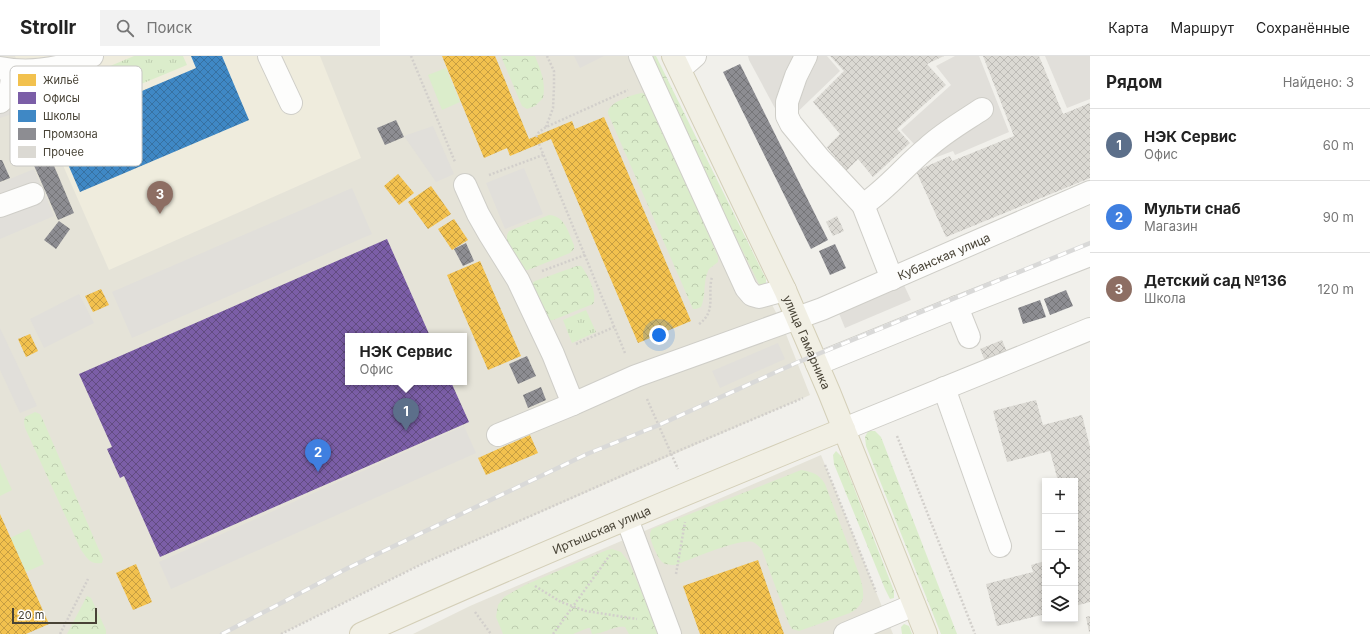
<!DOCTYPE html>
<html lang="ru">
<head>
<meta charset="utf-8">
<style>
	:root { --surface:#fff; --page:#f2f2f2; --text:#222; --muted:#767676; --line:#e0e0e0; --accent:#111827 }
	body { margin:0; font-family:Inter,sans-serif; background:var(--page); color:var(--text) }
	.controls { position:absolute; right:12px; bottom:12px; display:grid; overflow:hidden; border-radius:0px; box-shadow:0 2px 6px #0003 }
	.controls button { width:36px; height:36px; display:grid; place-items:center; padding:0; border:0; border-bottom:1px solid var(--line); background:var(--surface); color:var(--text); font:20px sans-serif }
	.scale { position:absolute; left:12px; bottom:10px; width:85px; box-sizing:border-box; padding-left:4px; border:2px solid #484336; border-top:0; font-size:11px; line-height:14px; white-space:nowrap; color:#484336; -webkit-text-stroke:3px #fff; paint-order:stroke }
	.you { position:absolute; left:659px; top:279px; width:14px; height:14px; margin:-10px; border:3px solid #fff; border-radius:50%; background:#1a73e8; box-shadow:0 0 0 6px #1a73e833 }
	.badge { display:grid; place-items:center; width:26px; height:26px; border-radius:50%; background:var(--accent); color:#fff; font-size:13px; font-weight:700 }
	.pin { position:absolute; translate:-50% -33px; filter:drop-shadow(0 1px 2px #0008) }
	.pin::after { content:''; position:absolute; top:21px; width:14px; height:12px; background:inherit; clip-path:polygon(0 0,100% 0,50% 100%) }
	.popup { position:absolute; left:345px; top:277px; width:122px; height:52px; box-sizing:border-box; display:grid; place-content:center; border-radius:0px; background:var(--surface); filter:drop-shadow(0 1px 3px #0005); font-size:13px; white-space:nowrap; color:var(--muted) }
	.popup b { font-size:15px; color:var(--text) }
	.popup::after { content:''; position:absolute; left:50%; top:100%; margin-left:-8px; border:8px solid transparent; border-top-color:var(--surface) }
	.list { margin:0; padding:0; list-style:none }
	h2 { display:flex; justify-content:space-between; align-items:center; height:52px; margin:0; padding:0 16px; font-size:17px }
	h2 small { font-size:13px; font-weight:400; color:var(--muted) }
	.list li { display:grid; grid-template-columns:26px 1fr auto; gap:12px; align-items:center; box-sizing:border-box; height:72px; padding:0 16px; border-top:1px solid var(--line) }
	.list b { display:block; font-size:15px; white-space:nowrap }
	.list p { margin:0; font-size:13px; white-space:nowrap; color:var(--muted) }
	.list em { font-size:13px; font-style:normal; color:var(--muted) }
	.icon { flex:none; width:22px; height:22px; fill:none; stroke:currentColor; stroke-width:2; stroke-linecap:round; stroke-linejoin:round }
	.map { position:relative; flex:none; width:1090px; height:578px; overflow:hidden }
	header { display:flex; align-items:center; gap:24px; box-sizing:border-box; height:56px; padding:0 20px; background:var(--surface); border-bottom:1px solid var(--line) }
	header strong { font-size:19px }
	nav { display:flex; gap:22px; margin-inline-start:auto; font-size:14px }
	.search { width:280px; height:36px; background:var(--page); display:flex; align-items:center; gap:10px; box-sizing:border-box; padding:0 14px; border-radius:0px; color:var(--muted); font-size:15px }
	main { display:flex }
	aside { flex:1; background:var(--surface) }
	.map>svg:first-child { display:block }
</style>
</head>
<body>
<header>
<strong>Strollr</strong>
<div class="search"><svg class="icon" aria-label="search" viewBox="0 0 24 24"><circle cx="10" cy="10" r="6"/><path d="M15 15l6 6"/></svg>Поиск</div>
<nav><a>Карта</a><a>Маршрут</a><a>Сохранённые</a></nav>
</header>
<main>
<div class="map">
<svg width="1090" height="578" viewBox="0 0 1090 578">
	<defs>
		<pattern id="forest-crowns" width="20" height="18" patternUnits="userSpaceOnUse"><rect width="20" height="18" fill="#dbedcb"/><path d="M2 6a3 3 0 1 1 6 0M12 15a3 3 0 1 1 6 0" fill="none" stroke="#bdccaf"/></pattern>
		<pattern id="park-tufts" width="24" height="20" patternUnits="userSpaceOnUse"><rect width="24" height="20" fill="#dbedcb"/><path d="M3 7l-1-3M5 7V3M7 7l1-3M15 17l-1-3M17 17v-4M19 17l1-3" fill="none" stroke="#bdccaf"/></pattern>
		<pattern id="homes-cross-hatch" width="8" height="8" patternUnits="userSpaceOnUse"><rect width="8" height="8" fill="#f2c14e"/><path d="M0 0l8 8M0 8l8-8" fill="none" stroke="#c69e42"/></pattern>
		<pattern id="offices-cross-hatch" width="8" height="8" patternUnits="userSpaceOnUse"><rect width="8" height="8" fill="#7b5ea7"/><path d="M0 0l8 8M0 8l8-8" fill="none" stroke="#624c81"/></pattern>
		<pattern id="schools-cross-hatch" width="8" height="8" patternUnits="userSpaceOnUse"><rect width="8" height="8" fill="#3f88c5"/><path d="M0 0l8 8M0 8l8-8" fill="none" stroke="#3771a1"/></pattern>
		<pattern id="industry-cross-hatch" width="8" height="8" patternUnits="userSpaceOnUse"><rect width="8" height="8" fill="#8d8d92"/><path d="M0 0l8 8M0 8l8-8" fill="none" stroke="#757578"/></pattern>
		<pattern id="building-cross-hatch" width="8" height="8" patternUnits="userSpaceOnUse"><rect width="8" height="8" fill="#dbd9d3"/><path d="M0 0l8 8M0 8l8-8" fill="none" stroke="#bdbbb6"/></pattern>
	</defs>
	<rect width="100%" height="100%" fill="#f1f0eb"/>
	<g fill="#e5e3d8" fill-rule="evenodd">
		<path d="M0,0H643L782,268L810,339L422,508L281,578H0ZM348,280H464V326H348Z"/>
		<path d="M821,399L893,578H413L470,550Z"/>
	</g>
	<path fill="#efecdd" d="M15,0H320L361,102L109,214Z"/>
	<g fill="#dbedcb">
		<path d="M446,12L460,46L442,54L428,19Z"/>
		<path d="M0,407L12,434L0,440Z"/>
		<path d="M29,473L44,508L26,516L10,482Z"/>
	</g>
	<g fill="url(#forest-crowns)">
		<path d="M501,0H535C541,16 546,25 543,42L535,50L527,53L522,50Z"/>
		<path d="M646,0H656L766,223V227L763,229L759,228Z"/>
		<path d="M642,37L645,38L650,42L718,201V206C715,209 710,211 708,215C703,226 706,240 701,251L696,253H693L610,62C609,60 608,58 608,56C609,46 634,38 642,37Z"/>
		<path d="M549,159C565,160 568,176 574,189V193L570,197L528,214H522L507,188V179L509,175Z"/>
		<path d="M577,210H581C588,219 598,239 593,248L553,264L545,265L531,228L535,225Z"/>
		<path d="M35,356L40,358L43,364L99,494L103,503L102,507C90,509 87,502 81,494L25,372L24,366L25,361Z"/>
		<path d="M868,375H875L881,381L957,578H941L866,390L865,381Z"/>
		<path d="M836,395L842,401L894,535V542L890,543L885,533L834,408L833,399Z"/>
		<path d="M801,414C813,416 819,418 825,428L859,518C864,535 868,547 850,557L799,575L792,573L789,568L762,494C760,491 757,488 753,486C739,482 690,504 675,509C670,509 666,509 662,506C658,502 650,485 650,479C650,476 651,475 652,473Z"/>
		<path d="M612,493L621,496L629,506L659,578H629L625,571C614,569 604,578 592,578L590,572H588L573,578H503L496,561L498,549L504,541L525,529L607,494Z"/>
		<path d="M87,540L91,542L106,574V578H67Z"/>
		<path d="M904,568L909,570L912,578H902L901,571Z"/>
	</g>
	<g fill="url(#park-tufts)">
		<path d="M134,0H183L187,9L83,52L72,26Z"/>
		<path d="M586,254L596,276L572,287L563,264Z"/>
	</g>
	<g fill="#e1dfda">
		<path d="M574,0H604L580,12Z"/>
		<path d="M748,0H827L840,15L784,69L749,4Z"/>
		<path d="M955,0H979L1009,76L955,99L953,95L929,104L901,74L951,29L936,10Z"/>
		<path d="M1045,0H1090V43L1067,52Z"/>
		<path d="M0,26H20L23,54L0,62Z"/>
		<path d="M433,70L454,118L436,126L404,80Z"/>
		<path d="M524,112L543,158L505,173L486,127Z"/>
		<path d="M34,113L54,160L0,183V127Z"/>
		<path d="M352,132L372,178L132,282L112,236Z"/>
		<path d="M903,227L911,244L845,272L838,255Z"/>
		<path d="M79,238L94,267L44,292L30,263Z"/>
		<path d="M0,272L37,350L20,357L0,314Z"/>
		<path d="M778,287L785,303L720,332L712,315Z"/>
		<path d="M464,370L476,397L171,533L159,506Z"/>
	</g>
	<g fill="url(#homes-cross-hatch)">
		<path d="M442,0H495L529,83L572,65L575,73L604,61L691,265L638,287L551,83L510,100L507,92L484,102Z"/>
		<path d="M39,70L49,94L29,103L19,79Z"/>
		<path d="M398,118L414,137L399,149L384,130Z"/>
		<path d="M431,130L451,158L428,173L408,146Z"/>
		<path d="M454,163L468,184L452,194L438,173Z"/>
		<path d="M480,205L521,300L488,314L447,219Z"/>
		<path d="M101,233L109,249L93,256L85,240Z"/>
		<path d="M30,278L38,295L26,301L18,283Z"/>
		<path d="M530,379L538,397L486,419L478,402Z"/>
		<path d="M0,458L49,568L26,578H0Z"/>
		<path d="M758,504L784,578H700L683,530Z"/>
		<path d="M136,508L152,546L133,554L116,517Z"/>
	</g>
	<path fill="url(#offices-cross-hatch)" d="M387,183L430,280H348V326H451L469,366L160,501L124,420L120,422L107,393L112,391L79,318Z"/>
	<path fill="url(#schools-cross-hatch)" d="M191,0H222L249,64L80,136L45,55L68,45L76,63L196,12Z"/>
	<g fill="url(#industry-cross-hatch)">
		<path d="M740,8L828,184L811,193L723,16Z"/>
		<path d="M30,51L37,68L25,73L18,56Z"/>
		<path d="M396,64L404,81L385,89L377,72Z"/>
		<path d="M49,98L74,157L58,164L32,105Z"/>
		<path d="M0,104H2L10,122L0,126Z"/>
		<path d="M59,165L70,173L56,193L44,184Z"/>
		<path d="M466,187L474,205L463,210L454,193Z"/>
		<path d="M835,188L846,212L830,219L819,195Z"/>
		<path d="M1066,234L1073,250L1050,259L1044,243Z"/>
		<path d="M1040,244L1046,261L1023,268L1018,252Z"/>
		<path d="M527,300L536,320L518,328L509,308Z"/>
		<path d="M541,331L546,344L528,352L523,339Z"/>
	</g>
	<g fill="url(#building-cross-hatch)">
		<path d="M830,0H944L927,8L946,29L897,73L910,87L873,121L858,103L846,115L827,91L840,78L813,46L844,15Z"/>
		<path d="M983,0H1039L1063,58L1090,47V122L946,181L916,115L950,100L952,105L1014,80Z"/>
		<path d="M837,160L844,175L833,180L826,166Z"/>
		<path d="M1002,284L1007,296L985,305L980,293Z"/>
		<path d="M1036,344L1043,369L1082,359L1090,391V546L1075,550V497H1077L1075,489V425H1058L1050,395L1007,406L993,355Z"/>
		<path d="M1045,505V558L997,570L986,528L1033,516L1031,509Z"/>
		<path d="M1090,560V576H1089L1086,561Z"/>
	</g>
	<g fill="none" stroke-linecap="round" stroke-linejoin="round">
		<defs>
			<g id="minor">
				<path d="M269,0L291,47"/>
				<path d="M640,0L746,232L752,239L759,241L785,234"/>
				<path d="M806,0L796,20L787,46V60L791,68L819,102L863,149L892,223"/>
				<path d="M0,12C31,18 63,12 92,0"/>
				<path d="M680,13L695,0"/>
				<path d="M0,46C11,38 13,27 11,14"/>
				<path id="s1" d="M465,129L478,158L490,179L518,224L553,298L573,348L636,320L822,253L1090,136"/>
				<path d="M863,149C887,133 905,110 927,92C943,77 964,65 982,53"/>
				<path d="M0,150L33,138"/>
				<path d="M957,251L969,281"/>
				<path d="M817,308L957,251L1090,199"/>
				<path d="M944,332L1000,490"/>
				<path d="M844,373L1090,273"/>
				<path d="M498,379L573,348"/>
				<path d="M627,463L670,578"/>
				<path d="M845,578L914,549"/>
			</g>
			<g id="major">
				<path id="s2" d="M673,0L785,234L829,336L926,578"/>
				<path id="s3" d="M361,578C520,506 682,439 844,373"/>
			</g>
		</defs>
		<use href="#minor" stroke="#cfcec8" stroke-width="24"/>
		<use href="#major" stroke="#d4cfb8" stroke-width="24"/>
		<g stroke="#d2cfcb" stroke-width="2.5" stroke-dasharray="2 2" stroke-linecap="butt">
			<path d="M411,0L455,106"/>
			<path d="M546,71L553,52L554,31V15L547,0"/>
			<path d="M536,81L539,76L546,71L628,34"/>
			<path d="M539,88L625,297"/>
			<path d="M489,119L543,99"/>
			<path d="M542,215L585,199"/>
			<path d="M699,268C717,255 707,239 712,221"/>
			<path d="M576,288L614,271"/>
			<path d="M647,343L678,413"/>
			<path d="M897,380L975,578"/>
			<path d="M825,409L876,536"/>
			<path d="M676,518L685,466"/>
			<path d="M535,530L561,546L586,555L637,563"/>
			<path d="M475,556L491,578"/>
			<path d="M60,578L88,523"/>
			<path d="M281,578L422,508L671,398L803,342"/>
			<path d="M553,578L610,499"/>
		</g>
		<use href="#minor" stroke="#fdfdfc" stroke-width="22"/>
		<use href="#major" stroke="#f1efe4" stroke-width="22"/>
		<defs>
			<path id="rail" d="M222,578L348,512L587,398L659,369L796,307L1090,187"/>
		</defs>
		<use href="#rail" stroke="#d9d9d8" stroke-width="4.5"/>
		<use href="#rail" stroke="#fff" stroke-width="3" stroke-dasharray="9" stroke-linecap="butt"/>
	</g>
	<g text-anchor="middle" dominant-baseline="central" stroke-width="4" stroke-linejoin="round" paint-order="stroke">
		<g font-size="12" fill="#484336" stroke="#fff">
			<text stroke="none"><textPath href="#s1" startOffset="644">Кубанская улица</textPath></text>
			<text stroke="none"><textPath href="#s2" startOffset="316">улица Гамарника</textPath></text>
			<text stroke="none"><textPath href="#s3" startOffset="262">Иртышская улица</textPath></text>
		</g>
	</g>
	<rect x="10" y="10" width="132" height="100" rx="6" fill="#fff" stroke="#c8c7c3" stroke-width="1"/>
	<rect x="18" y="18" width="18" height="12" fill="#f2c14e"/>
	<rect x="18" y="36" width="18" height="12" fill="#7b5ea7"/>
	<rect x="18" y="54" width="18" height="12" fill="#3f88c5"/>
	<rect x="18" y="72" width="18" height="12" fill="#8d8d92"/>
	<rect x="18" y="90" width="18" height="12" fill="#dbd9d3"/>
	<g font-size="11" fill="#484336">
		<text x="43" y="28">Жильё</text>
		<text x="43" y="46">Офисы</text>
		<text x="43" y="64">Школы</text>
		<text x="43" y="82">Промзона</text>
		<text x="43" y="100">Прочее</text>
	</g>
</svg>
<div class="controls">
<button>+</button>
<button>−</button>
<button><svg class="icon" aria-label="locate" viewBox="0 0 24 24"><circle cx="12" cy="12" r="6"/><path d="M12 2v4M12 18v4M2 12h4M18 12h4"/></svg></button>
<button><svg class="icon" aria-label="layers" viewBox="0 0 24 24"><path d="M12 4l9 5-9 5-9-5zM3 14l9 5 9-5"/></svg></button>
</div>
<div class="scale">20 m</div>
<div class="you"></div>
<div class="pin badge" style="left:406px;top:375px;background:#5c6f8a">1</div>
<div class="popup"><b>НЭК Сервис</b>Офис</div>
<div class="pin badge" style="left:318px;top:416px;background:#3f7fe0">2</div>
<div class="pin badge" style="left:160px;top:158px;background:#8d6e63">3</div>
</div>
<aside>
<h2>Рядом<small>Найдено: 3</small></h2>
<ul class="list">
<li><span class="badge" style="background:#5c6f8a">1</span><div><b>НЭК Сервис</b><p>Офис</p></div><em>60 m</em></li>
<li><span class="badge" style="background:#3f7fe0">2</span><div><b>Мульти снаб</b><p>Магазин</p></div><em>90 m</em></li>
<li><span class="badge" style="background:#8d6e63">3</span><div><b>Детский сад №136</b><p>Школа</p></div><em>120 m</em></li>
</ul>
</aside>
</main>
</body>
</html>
